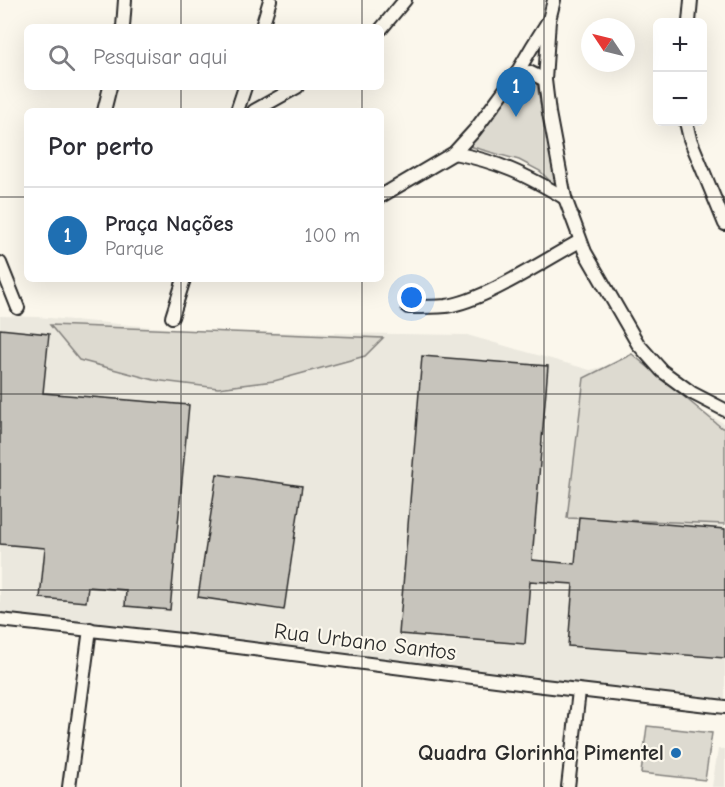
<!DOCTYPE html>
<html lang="pt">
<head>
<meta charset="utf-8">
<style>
	:root { --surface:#fff; --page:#f7f7f7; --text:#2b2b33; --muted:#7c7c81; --line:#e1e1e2; --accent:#1f6fb2 }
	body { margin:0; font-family:"Comic Neue",sans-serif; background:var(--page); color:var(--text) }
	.controls { position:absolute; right:18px; top:18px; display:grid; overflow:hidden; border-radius:9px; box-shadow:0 6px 24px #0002 }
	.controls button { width:54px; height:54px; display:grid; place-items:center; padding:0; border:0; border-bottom:2px solid var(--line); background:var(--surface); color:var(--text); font:30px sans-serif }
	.compass { position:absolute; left:581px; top:18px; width:54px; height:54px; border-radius:50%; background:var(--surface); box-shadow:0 6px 24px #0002; rotate:305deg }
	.you { position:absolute; left:412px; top:298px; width:21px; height:21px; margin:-15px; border:4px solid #fff; border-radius:50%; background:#1a73e8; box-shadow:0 0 0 9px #1a73e833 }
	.badge { display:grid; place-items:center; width:39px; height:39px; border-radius:50%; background:var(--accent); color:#fff; font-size:20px; font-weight:700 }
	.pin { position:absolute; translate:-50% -50px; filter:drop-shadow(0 2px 3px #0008) }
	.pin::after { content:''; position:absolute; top:32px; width:21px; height:18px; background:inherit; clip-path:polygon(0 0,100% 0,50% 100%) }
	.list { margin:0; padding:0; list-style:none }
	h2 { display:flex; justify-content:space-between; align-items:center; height:78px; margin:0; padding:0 24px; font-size:26px }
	h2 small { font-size:20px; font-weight:400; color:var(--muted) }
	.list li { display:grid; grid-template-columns:39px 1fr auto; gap:18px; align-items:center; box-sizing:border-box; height:96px; padding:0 24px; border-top:2px solid var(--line) }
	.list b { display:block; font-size:22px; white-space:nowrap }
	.list p { margin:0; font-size:20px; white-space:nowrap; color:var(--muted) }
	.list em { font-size:20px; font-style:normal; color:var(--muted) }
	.icon { flex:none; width:33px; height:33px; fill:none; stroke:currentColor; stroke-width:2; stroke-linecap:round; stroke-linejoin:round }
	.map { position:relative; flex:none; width:725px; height:787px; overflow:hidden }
	.search { position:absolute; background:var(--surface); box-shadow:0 6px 24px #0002; left:24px; top:24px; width:360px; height:66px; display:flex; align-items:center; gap:15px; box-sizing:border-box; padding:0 21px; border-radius:9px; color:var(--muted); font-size:22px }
	.panel { position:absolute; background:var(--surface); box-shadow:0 6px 24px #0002; left:24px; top:108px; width:360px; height:174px; border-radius:9px }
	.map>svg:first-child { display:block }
</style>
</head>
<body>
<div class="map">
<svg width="725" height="787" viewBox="0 0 725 787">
	<rect width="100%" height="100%" fill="#fbf7ec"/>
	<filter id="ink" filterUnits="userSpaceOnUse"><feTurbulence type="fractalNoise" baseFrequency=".0167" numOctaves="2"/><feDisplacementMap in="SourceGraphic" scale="12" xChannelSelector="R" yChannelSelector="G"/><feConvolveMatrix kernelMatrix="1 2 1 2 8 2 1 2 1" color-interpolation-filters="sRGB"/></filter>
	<g filter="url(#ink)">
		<g fill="#ebe8de">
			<path d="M0,316L38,317L199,331L467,335L590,370L634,360L660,388L725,424V706L0,620Z"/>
			<path d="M718,749H725V787H712Z"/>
		</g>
		<g fill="#dddad0" stroke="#84827e" stroke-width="1.5">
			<path d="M521,80H536L557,188L540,171L519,160L469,146L511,87Z"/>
			<path d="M50,325L383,338L365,356L274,381L218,388L154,380L79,360Z"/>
			<path d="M632,354L722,428H725V524L567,518L584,378Z"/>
			<path d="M647,726L712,733L705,780L641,773Z"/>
		</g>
		<g fill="#c7c4bc" stroke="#2b2b2b" stroke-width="1.5">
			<path d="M0,329L49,334L43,393L189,405L170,610L125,606L126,590L114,589L88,587L86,602L40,598L45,548L0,544Z"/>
			<path d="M422,356L548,366L532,560L575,564L579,517L725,529V658L568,646L573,584L530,581L525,644L399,634Z"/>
			<path d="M217,474L302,486L284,610L198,597Z"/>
		</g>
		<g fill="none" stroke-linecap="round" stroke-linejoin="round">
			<defs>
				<g id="street">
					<path d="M549,20L545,80L549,113L565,198L585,252L638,344L662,371L692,393L725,410"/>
					<path d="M689,22L691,0"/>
					<path d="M123,27L125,0"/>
					<path d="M262,27L270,0"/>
					<path d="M381,29L405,0"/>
					<path d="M515,76L529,72L545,80"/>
					<path d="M104,111L110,87"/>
					<path d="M237,111L245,87"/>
					<path d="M254,111L297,87"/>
					<path d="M686,122L690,139L725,224"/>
					<path d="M454,153C500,162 526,175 565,198"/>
					<path d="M381,196L454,153L475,130L515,76L532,47L549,20L554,0"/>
					<path d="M0,263L18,308"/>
					<path d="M408,307C421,307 434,307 446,306C484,301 545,260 580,241"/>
					<path d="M172,317L184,279"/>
					<path d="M0,620L190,641L535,685L725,707"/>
					<path d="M69,787L90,629"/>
					<path d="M568,787L579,691"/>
				</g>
			</defs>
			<use href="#street" stroke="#2b2b2b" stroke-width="16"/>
			<use href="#street" stroke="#fbf7ec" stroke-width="12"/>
		</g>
	</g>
	<path fill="none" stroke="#2b2b2b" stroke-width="1.5" stroke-opacity="0.55" d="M181,0V27M362,0V27M544,0V787M181,87V111M362,87V111M0,197H27M381,197H725M181,279V787M362,279V787M0,394H725M0,590H725"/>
	<circle fill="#1f6fb2" stroke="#fbf7ec" stroke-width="2" cx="676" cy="753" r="6"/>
	<g text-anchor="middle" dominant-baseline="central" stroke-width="4.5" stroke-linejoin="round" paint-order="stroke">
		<g font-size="22" fill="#2b2b2b" stroke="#fbf7ec">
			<text transform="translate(365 642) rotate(7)">Rua Urbano Santos</text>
		</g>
		<g font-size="22" font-weight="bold" fill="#2b2b2b" stroke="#fbf7ec" text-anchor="end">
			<text x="664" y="753">Quadra Glorinha Pimentel</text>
		</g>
	</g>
</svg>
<div class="controls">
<button>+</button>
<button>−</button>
</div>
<svg class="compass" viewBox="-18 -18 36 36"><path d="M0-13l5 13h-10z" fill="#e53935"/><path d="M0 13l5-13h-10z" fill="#7c7c81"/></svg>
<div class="you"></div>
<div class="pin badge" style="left:516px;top:117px">1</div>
<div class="search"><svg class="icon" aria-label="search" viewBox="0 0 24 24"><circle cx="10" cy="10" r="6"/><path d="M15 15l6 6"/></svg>Pesquisar aqui</div>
<section class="panel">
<h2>Por perto<small></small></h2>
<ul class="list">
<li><span class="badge">1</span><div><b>Praça Nações</b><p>Parque</p></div><em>100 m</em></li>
</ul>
</section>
</div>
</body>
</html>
